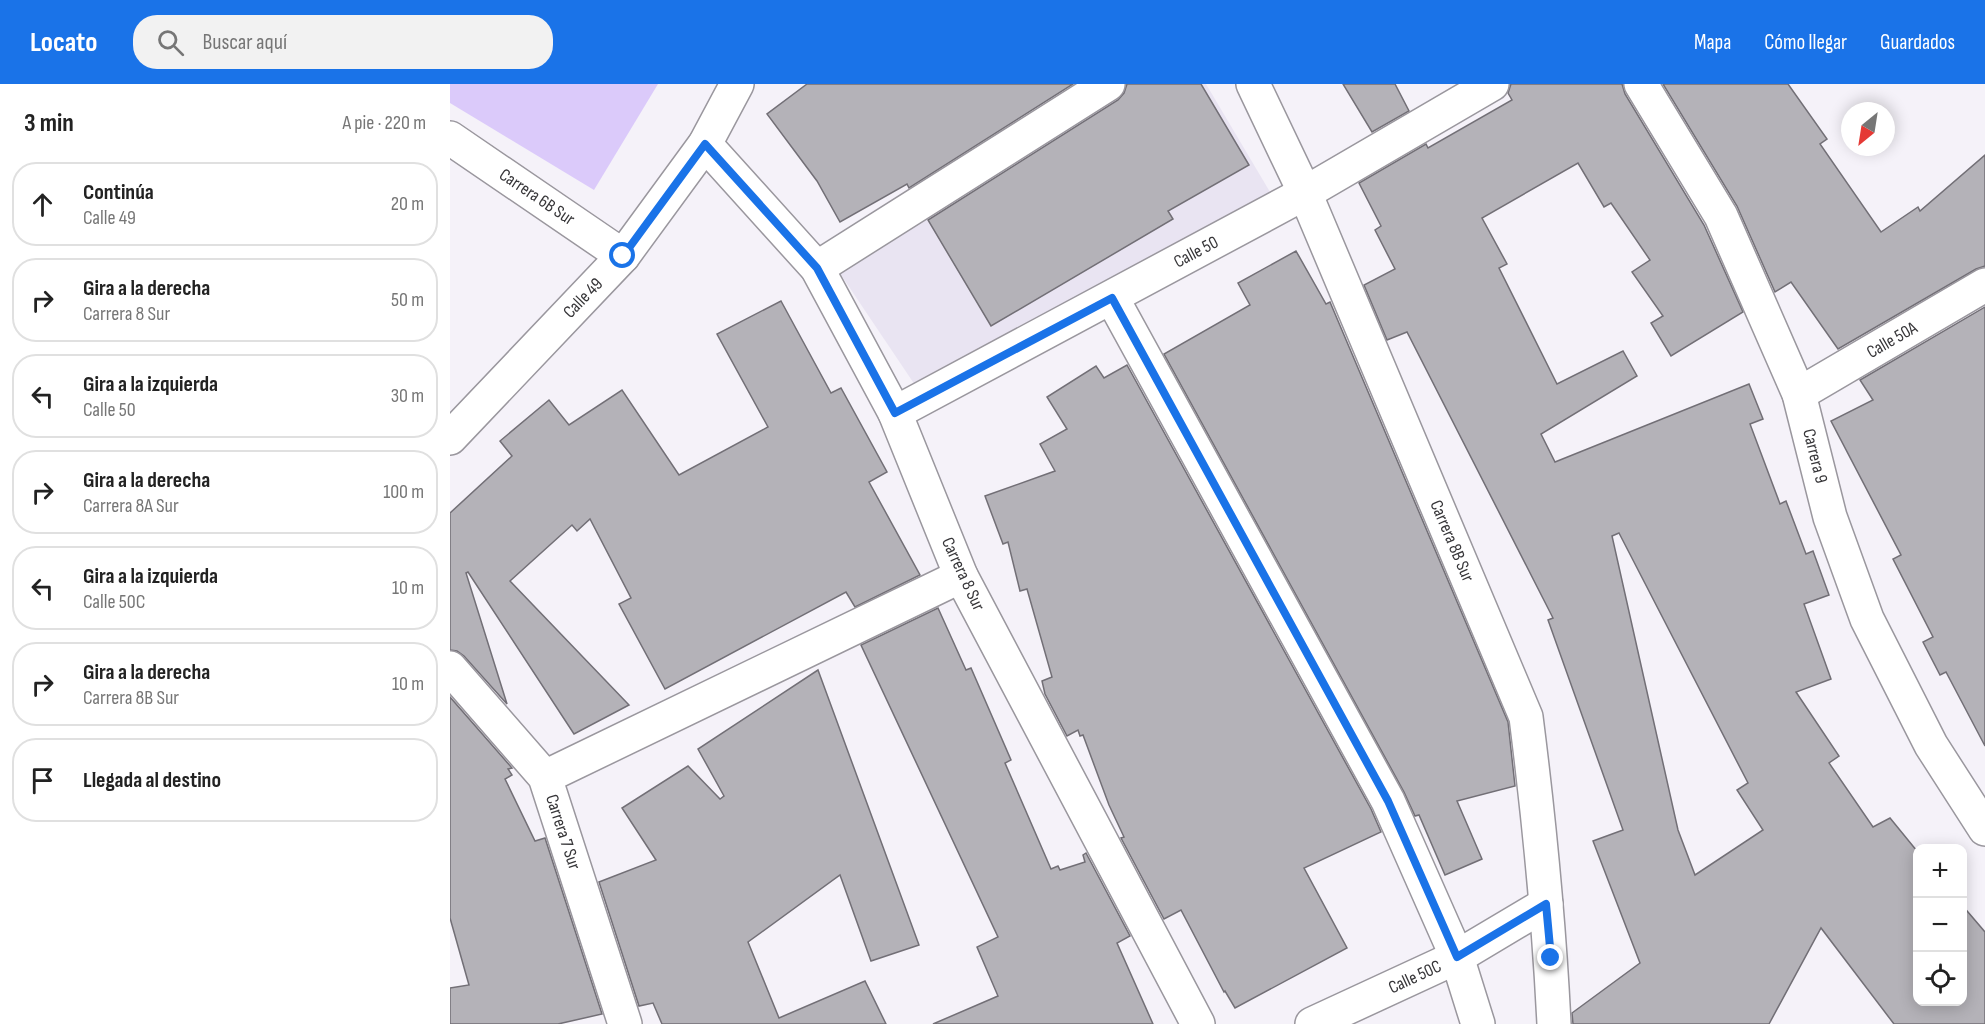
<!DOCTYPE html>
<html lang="es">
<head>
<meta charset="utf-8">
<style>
	:root { --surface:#fff; --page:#f2f2f2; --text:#222; --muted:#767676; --line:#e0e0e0; --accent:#1a73e8 }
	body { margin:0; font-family:"Sofia Sans Condensed",sans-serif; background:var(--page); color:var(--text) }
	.controls { position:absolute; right:18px; bottom:18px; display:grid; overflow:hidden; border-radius:12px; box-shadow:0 3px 15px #0003 }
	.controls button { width:54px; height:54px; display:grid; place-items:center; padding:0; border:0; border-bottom:2px solid var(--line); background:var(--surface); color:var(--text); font:30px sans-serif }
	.compass { position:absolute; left:1391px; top:18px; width:54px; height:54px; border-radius:50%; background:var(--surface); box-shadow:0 3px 15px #0003; rotate:210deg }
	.stop { position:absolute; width:18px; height:18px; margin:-14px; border:4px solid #1a73e8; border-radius:50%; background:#fff }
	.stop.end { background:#1a73e8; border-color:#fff; box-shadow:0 2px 6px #0008 }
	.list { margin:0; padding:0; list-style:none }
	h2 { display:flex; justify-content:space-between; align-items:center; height:78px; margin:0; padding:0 24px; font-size:26px }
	h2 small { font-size:20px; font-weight:400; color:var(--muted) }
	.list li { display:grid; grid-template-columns:39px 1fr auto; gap:18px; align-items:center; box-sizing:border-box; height:84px; margin:0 12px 12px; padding:0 12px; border:2px solid var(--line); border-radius:24px }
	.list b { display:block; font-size:22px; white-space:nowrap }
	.list p { margin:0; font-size:20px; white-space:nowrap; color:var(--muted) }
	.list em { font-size:20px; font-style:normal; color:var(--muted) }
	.icon { flex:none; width:33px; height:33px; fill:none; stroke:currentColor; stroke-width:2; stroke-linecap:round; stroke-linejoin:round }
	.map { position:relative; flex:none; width:1535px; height:940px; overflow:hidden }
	header { display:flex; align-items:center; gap:36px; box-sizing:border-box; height:84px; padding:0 30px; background:var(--accent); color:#fff }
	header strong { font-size:28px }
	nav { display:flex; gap:33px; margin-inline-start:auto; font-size:21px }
	.search { width:420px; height:54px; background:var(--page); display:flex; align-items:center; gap:15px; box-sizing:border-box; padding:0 21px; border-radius:24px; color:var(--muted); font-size:22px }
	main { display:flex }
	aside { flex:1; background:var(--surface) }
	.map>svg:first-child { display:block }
</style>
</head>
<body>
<header>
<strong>Locato</strong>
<div class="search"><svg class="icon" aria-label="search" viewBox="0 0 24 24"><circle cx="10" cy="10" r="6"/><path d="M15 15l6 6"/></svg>Buscar aquí</div>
<nav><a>Mapa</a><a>Cómo llegar</a><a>Guardados</a></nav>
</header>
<main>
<aside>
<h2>3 min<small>A pie · 220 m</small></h2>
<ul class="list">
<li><svg class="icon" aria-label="ahead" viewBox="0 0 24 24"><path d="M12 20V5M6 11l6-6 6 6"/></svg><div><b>Continúa</b><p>Calle 49</p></div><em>20 m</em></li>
<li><svg class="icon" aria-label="right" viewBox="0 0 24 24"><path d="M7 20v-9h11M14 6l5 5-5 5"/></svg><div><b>Gira a la derecha</b><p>Carrera 8 Sur</p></div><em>50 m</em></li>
<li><svg class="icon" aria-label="left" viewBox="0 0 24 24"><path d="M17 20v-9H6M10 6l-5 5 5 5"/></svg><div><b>Gira a la izquierda</b><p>Calle 50</p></div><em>30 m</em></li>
<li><svg class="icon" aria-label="right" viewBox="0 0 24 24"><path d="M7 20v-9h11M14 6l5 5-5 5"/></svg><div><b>Gira a la derecha</b><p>Carrera 8A Sur</p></div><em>100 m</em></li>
<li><svg class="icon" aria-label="left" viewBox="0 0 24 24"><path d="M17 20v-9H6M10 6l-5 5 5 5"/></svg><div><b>Gira a la izquierda</b><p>Calle 50C</p></div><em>10 m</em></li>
<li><svg class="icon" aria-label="right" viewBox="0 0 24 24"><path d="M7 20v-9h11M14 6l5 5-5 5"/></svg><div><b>Gira a la derecha</b><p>Carrera 8B Sur</p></div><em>10 m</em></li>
<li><svg class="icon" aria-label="arrive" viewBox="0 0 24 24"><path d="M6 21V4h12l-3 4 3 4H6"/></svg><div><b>Llegada al destino</b></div></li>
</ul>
</aside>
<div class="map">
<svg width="1535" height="940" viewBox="0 0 1535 940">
	<rect width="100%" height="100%" fill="#f5f2f9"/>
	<path fill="#e9e4f2" d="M756,0L820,108L813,117L469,307L383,179L678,1Z"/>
	<path fill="#dbcafa" d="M0,0H208L144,106L0,19Z"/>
	<g fill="#b4b2b8" stroke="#726f76" stroke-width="1.5" fill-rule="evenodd">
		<path d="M357,0H623L459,104L457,100L390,138L367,97L317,30Z"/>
		<path d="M677,0H751L799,81L718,127L723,135L541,242L478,136L668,16L674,9Z"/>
		<path d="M893,0H945L959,27L922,48Z"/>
		<path d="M1061,0H1172L1175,10L1254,141L1293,228L1221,272L1201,239L1213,232L1182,188L1200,176L1161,119L1154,123L1128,79L1032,134L1057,180L1049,184L1107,300L1173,267L1187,292L1091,350L1105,378L1299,300L1313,335L1300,340L1330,420L1336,417L1356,470L1363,467L1379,511L1354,520L1381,595L1346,608L1389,672L1379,679L1423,743L1440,734L1467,767V918H1512V821L1535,848V940H1444L1371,844L1319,940H1123L1122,929L1190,879L1143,757L1173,746L1098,536L1103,534L957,248L937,256L914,201L945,185L925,146L931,142L909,99L976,60L978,64L1062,16L1058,9ZM1169,449L1298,699L1287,706L1313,746L1245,791L1228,746L1162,452Z"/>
		<path d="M1213,0H1338L1377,55L1370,60L1431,148L1468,123L1470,127L1535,71V182L1526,185L1388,265L1341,198L1325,208L1287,122Z"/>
		<path d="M846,167L876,220L880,218L1058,638L1065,702L1007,717L1032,775L995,791L969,731L965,732L954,708L714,270L800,221L788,199Z"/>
		<path d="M331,217L381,309L391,304L437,388L419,398L470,491L405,523L396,508L215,605L169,520L181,514L140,435L127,447L122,441L60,497L179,621L124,650L18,488L16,489L57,620L14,572L7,567L0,566V429L62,372L50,357L99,316L119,341L172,306L229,391L318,343L267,250Z"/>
		<path d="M1535,223V662L1496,588L1490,591L1473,558L1483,553L1443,475L1451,471L1381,337L1423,316L1410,296Z"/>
		<path d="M677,281L921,725L931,748L854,784L897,864L785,924L775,907L774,908L731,826L714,835L671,754L674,753L659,721L633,651L630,652L628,646L617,652L595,610L592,597L602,593L577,505L570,507L558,458L553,460L535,412L605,387L590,360L617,345L597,313L646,282L654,294Z"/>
		<path d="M488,524L516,586L521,584L561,676L555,679L601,785L608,782L610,786L635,778L633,771L636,769L680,852L667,859L703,940H483L548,912L527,863L548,853L411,561Z"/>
		<path d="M368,586L469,861L421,877L390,791L298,858L329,934L415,897L436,940H212L203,919L189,922L149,798L206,776L172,724L238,682L270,715L274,712L248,665Z"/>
		<path d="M0,613L62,684L58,685L62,691L55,695L85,757L95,754L152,930L108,940H0V904L19,901L0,834Z"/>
	</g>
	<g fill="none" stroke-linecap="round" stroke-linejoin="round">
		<defs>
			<g id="minor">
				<path d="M803,0L855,109L1076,633C1089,735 1099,838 1104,940"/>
				<path d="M1191,0L1271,132L1349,310L1380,433L1417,535L1481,661L1535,745"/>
				<path d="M0,54L173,172"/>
				<path d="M255,60L367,184L445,329L511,492L748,940"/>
				<path d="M367,184L658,0"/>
				<path d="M662,214L938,717L1007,873L1028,940"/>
				<path d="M1349,310L1535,201"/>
				<path d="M445,329L855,109L1042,0"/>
				<path d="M0,354L173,172L255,60L287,0"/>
				<path d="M0,584L95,693L175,940"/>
				<path d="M95,693L511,492"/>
				<path d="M862,940L1007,873L1096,820"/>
			</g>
		</defs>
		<use href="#minor" stroke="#9a979e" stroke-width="36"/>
		<use href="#minor" stroke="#fff" stroke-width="33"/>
	</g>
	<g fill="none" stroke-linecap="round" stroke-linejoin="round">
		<path stroke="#1a73e8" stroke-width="8" d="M173,172L255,60L367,184L445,329L662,214L938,717L1007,873L1096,820L1101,874"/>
	</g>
	<g text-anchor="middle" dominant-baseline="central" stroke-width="4.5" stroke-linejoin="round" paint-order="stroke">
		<g font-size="18" fill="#373639" stroke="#fff">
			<text transform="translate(87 113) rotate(34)">Carrera 6B Sur</text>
			<text transform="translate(746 168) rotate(-28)">Calle 50</text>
			<text transform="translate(133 214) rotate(-46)">Calle 49</text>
			<text transform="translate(1442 256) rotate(-30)">Calle 50A</text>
			<text transform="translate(1365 372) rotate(76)">Carrera 9</text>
			<text transform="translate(1002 457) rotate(67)">Carrera 8B Sur</text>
			<text transform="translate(513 490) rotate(65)">Carrera 8 Sur</text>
			<text transform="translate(113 748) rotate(72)">Carrera 7 Sur</text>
			<text transform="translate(965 893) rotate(-25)">Calle 50C</text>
		</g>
	</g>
</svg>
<div class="controls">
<button>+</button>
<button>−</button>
<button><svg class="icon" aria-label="locate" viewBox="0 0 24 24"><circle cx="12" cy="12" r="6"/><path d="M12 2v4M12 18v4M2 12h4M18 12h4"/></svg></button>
</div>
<svg class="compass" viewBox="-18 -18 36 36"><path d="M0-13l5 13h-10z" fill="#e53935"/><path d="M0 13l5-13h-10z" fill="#767676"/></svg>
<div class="stop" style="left:173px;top:172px"></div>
<div class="stop end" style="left:1101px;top:874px"></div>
</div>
</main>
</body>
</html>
